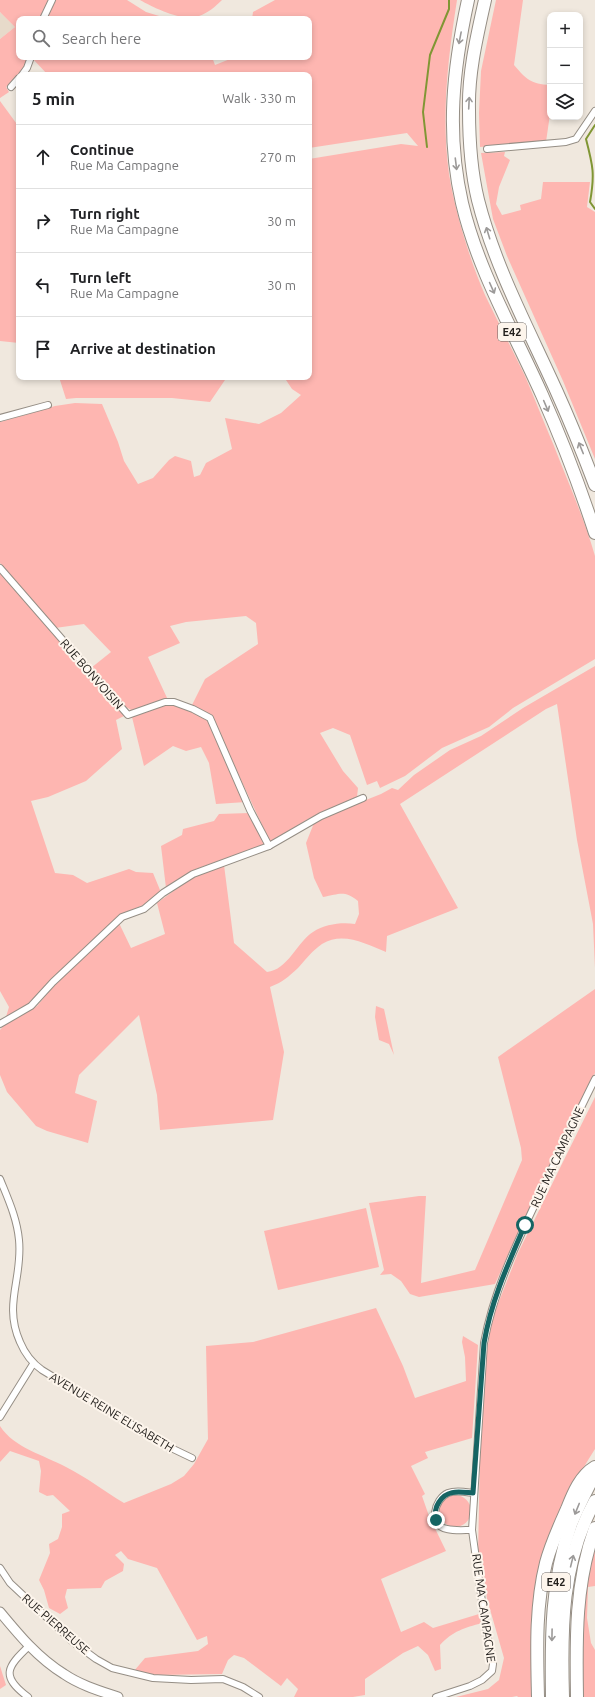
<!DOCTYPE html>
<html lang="en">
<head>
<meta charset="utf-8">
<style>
	:root { --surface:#fff; --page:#f6f6f6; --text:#202124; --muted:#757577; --line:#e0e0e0 }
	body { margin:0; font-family:Ubuntu,sans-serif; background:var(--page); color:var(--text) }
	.controls { position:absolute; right:12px; top:12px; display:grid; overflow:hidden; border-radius:8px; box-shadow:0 2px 6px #0003 }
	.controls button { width:36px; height:36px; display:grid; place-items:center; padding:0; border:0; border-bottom:1px solid var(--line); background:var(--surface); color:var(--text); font:20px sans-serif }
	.stop { position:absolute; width:12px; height:12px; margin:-9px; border:3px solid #156463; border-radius:50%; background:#fff }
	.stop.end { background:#156463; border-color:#fff; box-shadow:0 1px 4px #0008 }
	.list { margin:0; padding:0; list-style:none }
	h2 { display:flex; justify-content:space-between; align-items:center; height:52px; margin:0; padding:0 16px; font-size:17px }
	h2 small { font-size:13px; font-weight:400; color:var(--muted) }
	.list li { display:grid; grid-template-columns:26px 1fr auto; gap:12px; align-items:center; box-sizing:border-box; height:64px; padding:0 16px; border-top:1px solid var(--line) }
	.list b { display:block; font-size:15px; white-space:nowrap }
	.list p { margin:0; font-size:13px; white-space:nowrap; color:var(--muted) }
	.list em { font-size:13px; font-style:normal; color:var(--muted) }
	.icon { flex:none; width:22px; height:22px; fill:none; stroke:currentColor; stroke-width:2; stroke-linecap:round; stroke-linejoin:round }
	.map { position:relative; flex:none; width:595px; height:1697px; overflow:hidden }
	.search { position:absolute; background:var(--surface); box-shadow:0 2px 6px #0003; left:16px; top:16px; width:296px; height:44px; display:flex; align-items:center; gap:10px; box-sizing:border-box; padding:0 14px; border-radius:8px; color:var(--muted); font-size:15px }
	.panel { position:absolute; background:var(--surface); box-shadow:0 2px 6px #0003; left:16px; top:72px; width:296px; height:308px; border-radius:8px }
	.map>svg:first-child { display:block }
</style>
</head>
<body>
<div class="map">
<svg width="595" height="1697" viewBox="0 0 595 1697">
	<rect width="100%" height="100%" fill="#f0e8de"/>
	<path fill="#e7daca" d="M0,12L15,27L0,39Z"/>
	<g fill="#feb6b1">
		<path d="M0,0H52L41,19H19V57H29L21,74L6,87L9,92L0,98V39L15,27L0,12Z"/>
		<path d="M56,0H127L146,12L169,19H46Z"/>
		<path d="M140,0H222C216,6 208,13 199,16C183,22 154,8 140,0Z"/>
		<path d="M275,0H448L449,9L450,0H457C448,58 441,115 449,174C455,211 470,261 485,295C498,322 512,349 525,376C535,399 544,423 554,446C568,482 584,518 595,556V659L513,708L489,727L442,748L405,776L380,788L377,781L367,785L350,735L333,728L320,733L343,771L358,788L357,797L308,819L270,842L211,716L192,705L205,679L258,644L256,623L246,616L186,622L170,626L180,643L148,657L168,700L133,711L126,707L91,668L111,652L84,624L55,628L0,563V422L55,406L75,403L102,404L118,442L124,461L138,484L153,478L169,460L175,456L191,461L194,477L200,475L206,463L232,449L225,418L259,424L281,413L301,395L292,389L284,377H309V159L401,144L418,146L407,133L309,148V75H48L32,58L212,57L215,65L235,57H309V19H252L253,12Z"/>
		<path d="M496,0H523L514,65C526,79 531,84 550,85V114L546,142L480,147L479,113L481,71Z"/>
		<path d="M0,101L19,127V343L0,341Z"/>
		<path d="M505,152L504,156L510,160L499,187L496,204L502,215L521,210L520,205L541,199L543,182H590L587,207L595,212V459L563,381L507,256L493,219L481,153Z"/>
		<path d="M59,377H227L210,402L172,398H76L66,399Z"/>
		<path d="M0,572L126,715L116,720L122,749L86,781L48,797L31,801L55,873L73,875L87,883L129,869L136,872L153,873L160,890L158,896L146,904L126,912L72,960L51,980L32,1002L6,1017L9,1007L0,991Z"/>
		<path d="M595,666V968L593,924L577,840L557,704L546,709L400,804L458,908L387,936L386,952C366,944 343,931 322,944C313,950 305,960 298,968C288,977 283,982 270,987L284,1052L273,1120L160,1130L157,1095L139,1015L79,1075L75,1093L97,1101L88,1143L47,1131L36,1126L7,1092L0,1075V1030L7,1022L37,1006L56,983L119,923L131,948L165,934L157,903L197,874L224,865L234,943L267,972C288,970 297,942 313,932C325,924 342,922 355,924L359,914L358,901C344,890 340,894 323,897L314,878L306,843L314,823L323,817L381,794L392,788L398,790L414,775L450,750L481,736L523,708Z"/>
		<path d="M173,704L195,711L210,720L246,802L216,804L209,763L201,747L186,751L173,746L144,766L132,717L161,706Z"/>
		<path d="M249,813L266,844L196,869L166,888L161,846L182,835L183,829L214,821L219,814Z"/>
		<path d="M595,989V1073L556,1156L521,1226L495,1284L419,1297L410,1294L401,1281L391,1274L380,1275L384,1270L369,1203L419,1196H426L421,1283L475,1270L522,1160L521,1148L498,1057Z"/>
		<path d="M376,1006L384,1009L394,1055L389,1044L379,1040L375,1017Z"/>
		<path d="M595,1097V1449C559,1506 535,1556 532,1624C530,1648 532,1673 532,1697H518L517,1696L512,1697H456L488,1689L499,1680L504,1658L487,1599L482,1556H478L480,1454L483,1391L487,1351L492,1319L518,1253Z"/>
		<path d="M366,1208L379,1267L278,1290L264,1231Z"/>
		<path d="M376,1308L403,1366L415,1398L466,1381L465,1357L462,1342L463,1336L478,1345L472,1438L425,1452L428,1458L411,1466L425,1494L422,1496L429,1516L446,1551L381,1579L401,1632L424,1622L433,1628L479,1614L482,1623C464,1628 453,1631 440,1645L441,1669L435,1671L428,1655L418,1646L403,1653L365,1679V1695L353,1697H294L298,1689L287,1678L281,1686L244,1658L234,1655L228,1660L222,1674L156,1675L134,1671L145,1658L198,1651L208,1644L207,1636L197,1640L157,1568L128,1559L121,1551L115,1555L124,1564L123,1571L105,1581L101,1588L67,1589L65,1597L68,1608L60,1614L49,1608L44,1590L39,1580L50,1553L49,1544L58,1539L62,1527V1514L70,1511L53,1495L47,1496L39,1492L41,1471L39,1461L10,1451L0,1462V1426C14,1448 44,1455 66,1467C86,1477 104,1491 124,1503L171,1484L184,1476L194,1464L208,1439L206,1346L253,1342Z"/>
		<circle cx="455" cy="1511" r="16"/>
		<path d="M595,1548V1586L588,1587L587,1618L591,1643L595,1650V1697H583C583,1647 580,1596 595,1548Z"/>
		<path d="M0,1666L6,1685L0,1689Z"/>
	</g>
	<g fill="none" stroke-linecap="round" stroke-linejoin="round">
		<g stroke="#809634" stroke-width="2">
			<path d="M595,125L586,139C593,166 595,174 590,202L595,209"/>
			<path d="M427,147L423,112L430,55L449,9V0"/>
		</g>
		<defs>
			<g id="street">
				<path d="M43,19L52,0"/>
				<path d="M22,75L27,68L31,57"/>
				<path d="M11,87L19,78"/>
				<path d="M487,149L566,142L576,139L595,111"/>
				<path d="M0,418L48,405"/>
				<path d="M0,568L128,715L165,702H174L193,709L210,718L250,810L269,846"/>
				<path d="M0,1024L31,1006L53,982L122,917L144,909L163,893L193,874L269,846L321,816L363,798"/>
				<path d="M0,1179C8,1199 17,1218 19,1240C23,1278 3,1304 20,1342C25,1354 32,1363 42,1370L167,1446L192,1458"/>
				<path d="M0,1417L33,1364"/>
				<path d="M472,1530C464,1530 455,1531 447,1529C428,1526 434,1499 448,1493C456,1490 465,1492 473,1493"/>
				<path d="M0,1568L10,1583L73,1642L96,1659L112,1668L153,1678L191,1680L223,1679L243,1687L259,1697"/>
				<path d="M28,1697C0,1676 7,1667 29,1646"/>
				<path d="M436,1697L470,1686L482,1680L492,1671L493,1664L485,1623L472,1530L484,1343C493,1293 515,1247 537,1200C556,1160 575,1119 595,1079"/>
			</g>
			<path id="secondary" d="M0,1612C19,1635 38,1658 64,1674C80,1685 100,1691 118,1697"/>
			<g id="highway">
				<path d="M468,0C453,69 446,133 462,203C478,271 514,332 542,395C562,440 580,487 595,533"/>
				<path d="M485,0C477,36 468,73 469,110C469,140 471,171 478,200C495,267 528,328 556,390C570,421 583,453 595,485"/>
				<path d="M538,1697C537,1652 535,1607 546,1563C551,1544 559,1527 567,1509C573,1494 580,1476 595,1467"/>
				<path d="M552,1697C551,1638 551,1580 571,1524C578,1507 586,1491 595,1474"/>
				<path d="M563,1697C561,1629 561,1562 595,1501"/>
				<path d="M577,1697C576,1639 575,1583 595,1528"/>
			</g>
		</defs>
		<use href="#street" stroke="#958e85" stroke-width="8"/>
		<use href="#secondary" stroke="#958e85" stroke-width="11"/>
		<use href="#highway" stroke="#958e85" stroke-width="14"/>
		<use href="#street" stroke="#fff" stroke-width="6"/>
		<use href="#secondary" stroke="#fff" stroke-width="9"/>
		<use href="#highway" stroke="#fff" stroke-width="12"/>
	</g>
	<defs><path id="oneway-shaft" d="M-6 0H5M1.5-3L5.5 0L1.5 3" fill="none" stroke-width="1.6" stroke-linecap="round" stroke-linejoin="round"/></defs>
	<g stroke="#9c9a99">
		<use href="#oneway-shaft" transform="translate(460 38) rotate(101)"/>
		<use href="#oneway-shaft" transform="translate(469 103) rotate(-87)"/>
		<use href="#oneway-shaft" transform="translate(456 164) rotate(83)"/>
		<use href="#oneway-shaft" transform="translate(488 233) rotate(-107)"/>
		<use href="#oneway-shaft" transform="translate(492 288) rotate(66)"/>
		<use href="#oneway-shaft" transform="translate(546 406) rotate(67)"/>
		<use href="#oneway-shaft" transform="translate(581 448) rotate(-112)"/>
		<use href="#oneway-shaft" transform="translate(577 1509) rotate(112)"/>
		<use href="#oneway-shaft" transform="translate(572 1561) rotate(-76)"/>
		<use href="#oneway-shaft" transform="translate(552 1635) rotate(91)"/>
	</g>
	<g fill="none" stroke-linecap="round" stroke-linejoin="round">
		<path stroke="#156463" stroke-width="5" d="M436,1520C435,1512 435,1508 439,1502C447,1489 460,1492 473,1493L484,1343C491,1301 508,1264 525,1225"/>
	</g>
	<g text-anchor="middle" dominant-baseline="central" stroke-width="4" stroke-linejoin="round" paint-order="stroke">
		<g fill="#fdf5ec" stroke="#645f5a" stroke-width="1">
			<rect x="498" y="323" width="28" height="18" rx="3"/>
			<rect x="542" y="1573" width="28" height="18" rx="3"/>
		</g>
		<g font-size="11" font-weight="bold" fill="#221f1c">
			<text x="512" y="332">E42</text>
			<text x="556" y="1582">E42</text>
		</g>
		<g font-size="12" fill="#221f1c" stroke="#fdf5ec">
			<text transform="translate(92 674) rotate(49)">RUE BONVOISIN</text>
			<text transform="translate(557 1157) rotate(-65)">RUE MA CAMPAGNE</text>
			<text transform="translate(112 1412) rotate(31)">AVENUE REINE ELISABETH</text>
			<text transform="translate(484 1608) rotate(82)">RUE MA CAMPAGNE</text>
			<text transform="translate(56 1624) rotate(41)">RUE PIERREUSE</text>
		</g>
	</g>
</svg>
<div class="controls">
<button>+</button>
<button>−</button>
<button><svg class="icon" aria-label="layers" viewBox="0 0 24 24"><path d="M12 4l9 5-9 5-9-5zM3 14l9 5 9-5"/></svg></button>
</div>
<div class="stop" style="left:525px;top:1225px"></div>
<div class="stop end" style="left:436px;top:1520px"></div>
<div class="search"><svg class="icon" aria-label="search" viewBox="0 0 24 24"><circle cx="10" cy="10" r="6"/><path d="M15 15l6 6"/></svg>Search here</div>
<section class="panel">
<h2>5 min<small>Walk · 330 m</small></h2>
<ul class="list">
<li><svg class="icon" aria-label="ahead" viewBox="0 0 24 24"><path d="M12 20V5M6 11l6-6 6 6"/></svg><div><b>Continue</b><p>Rue Ma Campagne</p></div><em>270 m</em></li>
<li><svg class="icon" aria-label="right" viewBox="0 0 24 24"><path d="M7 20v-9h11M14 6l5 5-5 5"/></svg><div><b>Turn right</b><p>Rue Ma Campagne</p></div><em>30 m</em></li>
<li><svg class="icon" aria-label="left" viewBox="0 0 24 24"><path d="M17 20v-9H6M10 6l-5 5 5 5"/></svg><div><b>Turn left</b><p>Rue Ma Campagne</p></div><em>30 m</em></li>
<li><svg class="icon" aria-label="arrive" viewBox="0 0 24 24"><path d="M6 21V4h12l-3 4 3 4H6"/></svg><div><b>Arrive at destination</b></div></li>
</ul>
</section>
</div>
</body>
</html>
